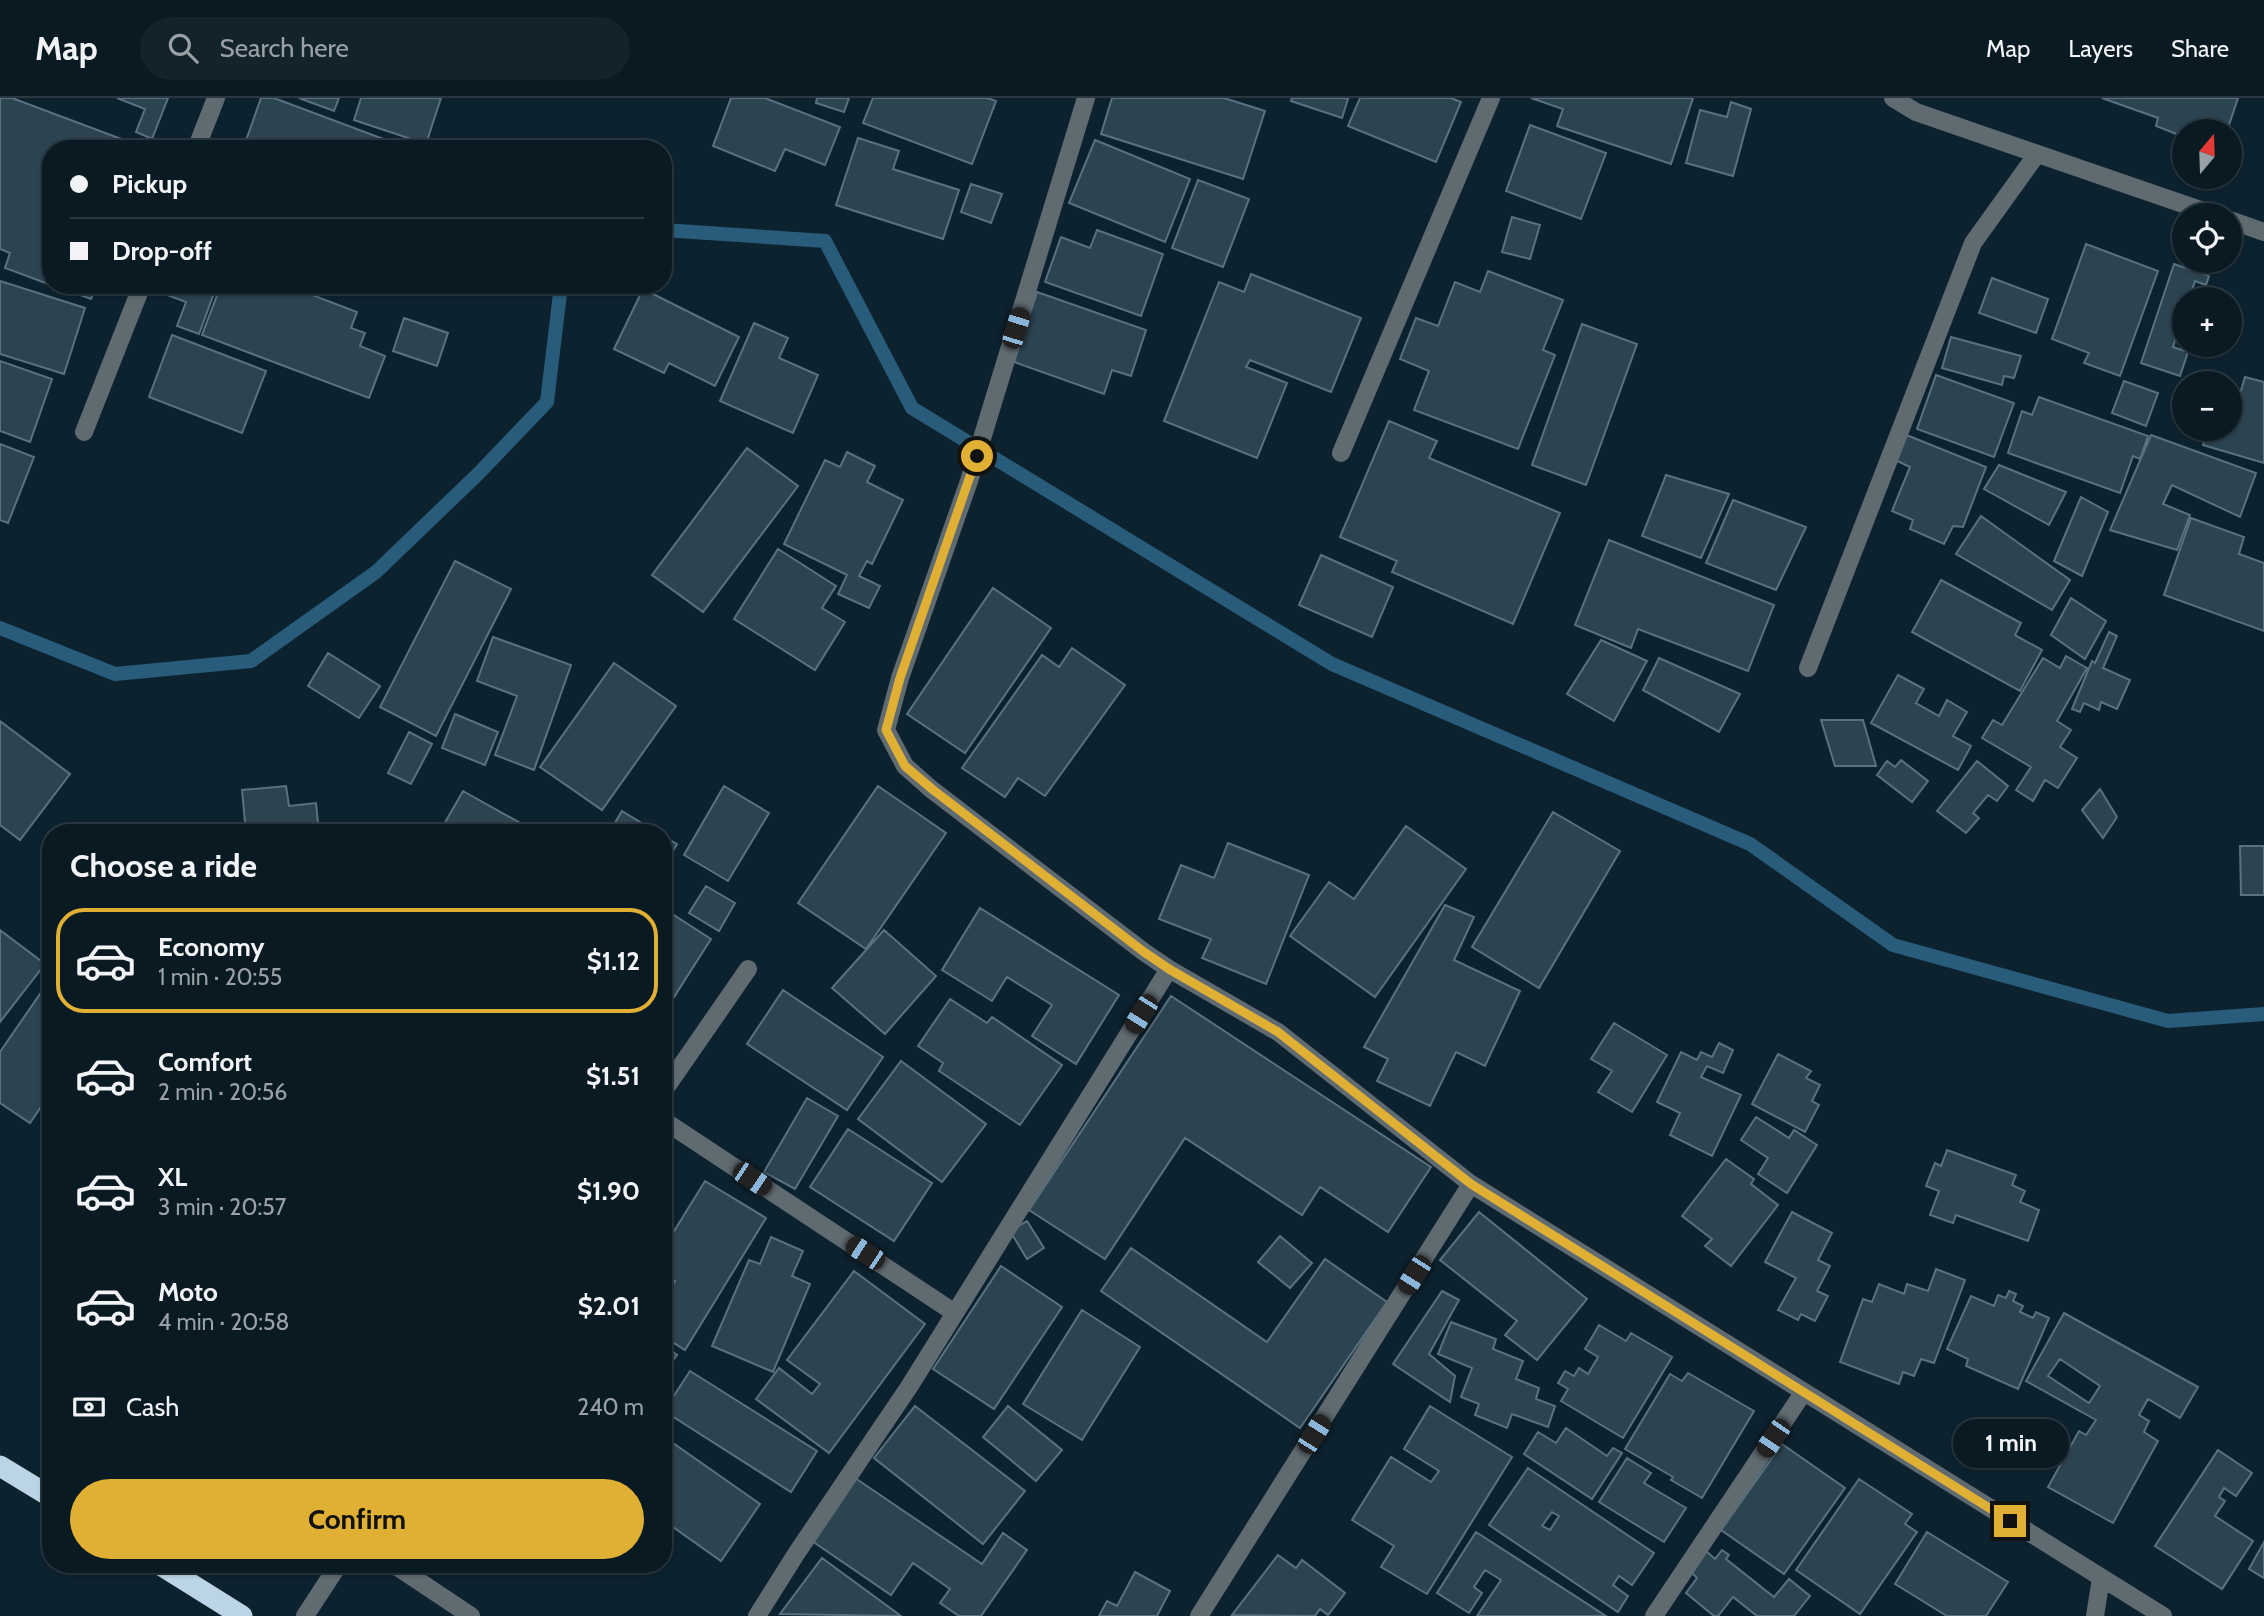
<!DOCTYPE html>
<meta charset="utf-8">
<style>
:root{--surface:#0a1a23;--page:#13232b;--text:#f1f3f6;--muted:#99a1a6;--line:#2a3841;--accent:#e0b034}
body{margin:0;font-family:Cabin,sans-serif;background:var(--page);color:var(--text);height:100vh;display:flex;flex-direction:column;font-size:26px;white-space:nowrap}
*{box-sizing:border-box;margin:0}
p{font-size:23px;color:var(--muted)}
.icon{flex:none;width:38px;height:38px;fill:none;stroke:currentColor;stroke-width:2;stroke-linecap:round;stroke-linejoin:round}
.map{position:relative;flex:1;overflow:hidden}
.side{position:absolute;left:42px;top:726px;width:630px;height:749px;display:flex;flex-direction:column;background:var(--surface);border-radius:28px;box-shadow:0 2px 5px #0004,0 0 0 2px var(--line)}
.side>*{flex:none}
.hud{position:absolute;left:42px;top:42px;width:630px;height:154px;border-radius:28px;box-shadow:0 2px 5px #0004,0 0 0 2px var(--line);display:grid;align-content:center;height:154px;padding:0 28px;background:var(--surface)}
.needle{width:46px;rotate:19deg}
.fabs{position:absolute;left:2172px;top:21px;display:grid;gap:14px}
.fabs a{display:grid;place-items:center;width:70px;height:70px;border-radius:50%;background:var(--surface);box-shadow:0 2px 5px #0004,0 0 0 2px var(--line);font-size:35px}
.end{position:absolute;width:32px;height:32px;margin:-16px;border:9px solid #e0b034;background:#111;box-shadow:0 0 0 4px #111}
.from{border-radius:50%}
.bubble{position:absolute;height:49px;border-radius:24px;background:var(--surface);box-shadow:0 2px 5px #0004,0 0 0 2px var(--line);font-size:23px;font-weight:800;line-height:49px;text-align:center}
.car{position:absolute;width:21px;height:42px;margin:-21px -10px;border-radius:9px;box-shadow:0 0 5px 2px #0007;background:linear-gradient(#222 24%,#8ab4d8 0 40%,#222 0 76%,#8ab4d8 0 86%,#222 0)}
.hud b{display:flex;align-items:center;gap:24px;height:66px;font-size:26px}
.hud b+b{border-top:2px solid var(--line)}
.hud i{width:18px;height:18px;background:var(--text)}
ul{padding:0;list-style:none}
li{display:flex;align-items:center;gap:21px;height:105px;margin:0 14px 10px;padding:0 14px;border:4px solid transparent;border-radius:28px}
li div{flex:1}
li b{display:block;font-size:26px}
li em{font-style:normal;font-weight:800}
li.active{border-color:var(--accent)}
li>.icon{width:63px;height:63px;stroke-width:1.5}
h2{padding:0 28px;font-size:32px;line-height:84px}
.pay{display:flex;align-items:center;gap:18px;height:77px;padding:0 28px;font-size:26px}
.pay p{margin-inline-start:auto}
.cta{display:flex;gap:14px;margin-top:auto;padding:14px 28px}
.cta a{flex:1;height:80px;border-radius:42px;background:var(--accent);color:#111;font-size:28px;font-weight:800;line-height:80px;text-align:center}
header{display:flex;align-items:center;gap:42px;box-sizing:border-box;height:98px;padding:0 35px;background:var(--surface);border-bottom:2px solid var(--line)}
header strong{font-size:33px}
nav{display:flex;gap:38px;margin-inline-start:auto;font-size:24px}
.search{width:490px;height:63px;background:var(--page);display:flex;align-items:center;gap:18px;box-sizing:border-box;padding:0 24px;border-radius:38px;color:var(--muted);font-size:26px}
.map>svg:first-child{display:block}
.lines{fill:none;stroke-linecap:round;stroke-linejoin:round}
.stream{stroke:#285c7a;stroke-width:14}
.building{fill:#2c4350;stroke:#5a7280;stroke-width:2;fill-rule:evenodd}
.minor{stroke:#606b71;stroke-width:18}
.highway{stroke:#bbd5e6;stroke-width:21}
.route{stroke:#e0b034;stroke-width:9}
</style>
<header>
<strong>Map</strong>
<div class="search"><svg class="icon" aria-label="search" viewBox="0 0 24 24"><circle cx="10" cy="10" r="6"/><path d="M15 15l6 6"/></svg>Search here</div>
<nav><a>Map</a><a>Layers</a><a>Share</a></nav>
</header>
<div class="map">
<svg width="2264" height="1518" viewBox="0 0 2264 1518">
<rect width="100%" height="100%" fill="#0d222f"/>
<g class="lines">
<path class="stream" d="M663 132 825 143 912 310 1332 566 1750 746 1893 847 2168 923 2264 916
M0 530 115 576 251 563 376 474 478 376 547 304 561 187"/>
</g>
<path class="building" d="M0 0H12L148 51H51V145L49 150 51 151V187L5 170 10 155 0 151Z
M117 0H168L152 41 136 34 145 11Z
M261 0H274L389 43 386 51H243Z
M299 0H339L334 13Z
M361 0H441L426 46 354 22Z
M731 0H765L840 29 825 67 785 51 775 73 713 48Z
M817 0H849L844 14 816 5Z
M873 0H987L996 3 972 66 863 25Z
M1112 0H1224L1265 13 1243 81 1101 36Z
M1292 0H1344L1348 1 1342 20 1291 3Z
M1360 0H1451L1461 4 1436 64 1348 28Z
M1531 0H1693L1671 66 1557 28 1563 11Z
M2102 0H2238L2227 33H2184V39L2156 28 2158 20Z
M1731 4 1751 11 1733 78 1686 65 1700 12 1727 19Z
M1530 27 1606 55 1581 121 1506 93Z
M858 40 899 53 893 71 959 92 943 141 836 107Z
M1095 42 1190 81 1165 144 1069 105Z
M1198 82 1249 101 1223 169 1172 150Z
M971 86 1002 96 991 125 961 114Z
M1512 119 1540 127 1530 161 1502 154Z
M1097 132 1163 156 1141 218 1045 184 1061 139 1090 150Z
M2086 146 2158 173 2120 278 2084 265 2089 255 2052 241Z
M2174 166 2209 178 2206 187 2195 183 2189 201H2184V215L2173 249 2188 254 2180 278 2141 265Z
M1488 173 1563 202 1543 252 1555 257 1518 351 1414 312 1429 273 1400 261 1416 220 1438 228 1455 184 1480 194Z
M1251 176 1361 220 1331 294 1250 262 1246 269 1287 285 1257 360 1164 323 1219 184 1244 194Z
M1992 180 2048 201 2036 235 1979 215Z
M0 183 85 210 64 276 0 256Z
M53 187H96L91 201Z
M171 187H217L199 236 177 228 186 204 167 197Z
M221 187H286L357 214 351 230 365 235 360 248 385 258 369 300 202 237Z
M643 191 739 239 715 288 669 265 664 275 614 251Z
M1037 194 1146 232 1131 278 1112 272 1104 296 1014 264Z
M404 220 448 235 437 268 393 253Z
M754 225 788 240 779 260 818 277 793 335 720 303Z
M1582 226 1637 246 1586 387 1532 367Z
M172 237 266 273 242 335 149 299Z
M1951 239 2021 258 2014 280 2004 278 2002 287 1942 270Z
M0 263 52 281 30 344 0 333Z
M1936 277 2014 305 1994 359 1917 331Z
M2245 279 2264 284V365L2203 347 2208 331H2230V318L2233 319Z
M2124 283 2158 295 2146 328 2112 315Z
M2039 299 2148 338 2140 361 2133 358 2120 395 2008 355 2022 313 2032 317Z
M1389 323 1437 343 1429 360 1560 415 1513 526 1392 474 1397 463 1340 439Z
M1904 336 1986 369 1963 429 1953 428 1944 446 1910 431 1913 422 1892 413 1910 369 1895 362Z
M2151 337 2256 375 2240 419 2172 387 2163 406 2190 417 2177 452 2110 432Z
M0 346 34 359 8 425 0 422Z
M747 350 798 388 703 514 652 477Z
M847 354 875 368 867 384 903 402 872 466 867 463 859 478 880 488 869 510 838 496 847 477 784 446 825 362 840 369Z
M1999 367 2066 394 2049 427 1984 391Z
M1666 377 1729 396 1701 460 1642 438Z
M2081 399 2108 414 2082 478 2054 463Z
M1733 402 1806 429 1776 492 1706 465Z
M1981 418 2070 482 2052 512 1956 456Z
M2191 420 2244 439 2239 456 2264 465V533L2164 497Z
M1609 442 1774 507 1748 573 1638 531 1631 550 1575 527Z
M778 451 836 488 822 510 845 524 815 572 734 521Z
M1321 457 1393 489 1372 539 1299 507Z
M455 463 511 491 436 638 380 609Z
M1941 482 2021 525 2015 537 2042 552 2020 593 1912 534Z
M993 490 1051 530 965 655 907 616Z
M2071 500 2106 523 2085 561 2051 537Z
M2109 534 2117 538 2103 570 2130 582 2117 611 2101 604 2099 612 2084 605 2080 614 2072 611 2092 563 2095 565Z
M493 539 571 567 534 672 495 657 517 598 477 583Z
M1601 542 1647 563 1614 623 1567 596Z
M1072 550 1125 587 1045 698 1018 680 1005 699 962 670 1042 557 1059 569Z
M328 555 380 588 359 620 308 588Z
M2066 558 2087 570 2057 623 2071 632 2060 649 2077 660 2058 690 2045 682 2033 703 2016 692 2031 669 1982 640 1993 622 2002 627 2043 560 2060 570Z
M1659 560 1740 596 1719 634 1643 592Z
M614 565 676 608 602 712 540 669Z
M1898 577 1924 591 1916 605 1939 618 1947 602 1967 614 1953 638 1971 648 1958 672 1871 625Z
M455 616 498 634 485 667 442 650Z
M1821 622H1863L1876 668H1835Z
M0 623 70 676 20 742 0 727Z
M409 634 432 646 411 686 388 675Z
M1901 662 1928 683 1912 704 1877 677 1887 663 1895 669Z
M1977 663 2008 688 1997 703 1988 697 1973 715 1979 720 1966 735 1937 713Z
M286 688 289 708 316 705 319 735H246L242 692Z
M724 688 769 715 728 783 684 757Z
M878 688 946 735 866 851 798 805Z
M2100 691 2117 719 2103 740 2082 712Z
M463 693 538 735H439Z
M622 713 658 735H609Z
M1553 714 1620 753 1539 890 1472 849Z
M1406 728 1466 771 1375 899 1290 838 1329 784 1354 801Z
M663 738 677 746 663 769Z
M1228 745 1309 777 1266 886 1202 860 1211 841 1159 821 1181 767 1214 780Z
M2240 748H2264V797H2241Z
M706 788 735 805 719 833 689 815Z
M1445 807 1474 819 1454 862 1520 893 1485 968 1456 954 1430 1008 1377 983 1388 961 1364 949Z
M663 810 711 841 674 899 663 892Z
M980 810 1119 897 1076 966 1032 938 1052 907 1007 879 992 903 942 872Z
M0 832 45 866 0 924Z
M884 832 936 878 885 936 832 890Z
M51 880V994L30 1025 0 1005V954Z
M783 892 883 959 847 1012 747 946Z
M1171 898 1431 1069 1388 1134 1320 1089 1302 1117 1185 1040 1105 1161 1029 1112Z
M950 901 987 925 992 919 1062 967 1020 1027 939 973 943 965 918 948Z
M1614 925 1667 957 1632 1014 1598 994 1612 973 1591 961Z
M1719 945 1733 952 1723 975 1707 968 1701 979 1741 997 1712 1058 1670 1037 1680 1015 1657 1004 1681 954 1697 962 1701 954 1712 959Z
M1778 956 1811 973 1806 980 1820 987 1812 1003 1819 1007 1805 1034 1752 1006Z
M901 963 986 1026 942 1084 858 1021Z
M807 1000 838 1018 795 1091 764 1074Z
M1756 1019 1789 1040 1794 1032 1817 1047 1787 1095 1758 1076 1768 1060 1741 1042Z
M848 1031 932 1085 894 1143 810 1089Z
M1947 1052 2016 1077 2012 1087 2025 1093 2020 1104 2039 1112 2028 1143 1956 1117 1953 1125 1930 1117 1939 1093 1926 1088 1935 1065 1941 1068Z
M1726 1061 1754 1081 1751 1086 1778 1107 1731 1168 1705 1148 1712 1141 1682 1118Z
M705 1083 766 1120 685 1252 663 1238V1202L675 1183 663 1176V1151Z
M1479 1114 1587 1201 1537 1262 1505 1237 1517 1223 1440 1162Z
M1792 1114 1832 1135 1818 1162 1830 1168 1817 1193 1828 1198 1815 1223 1801 1216 1798 1222 1778 1212 1796 1180 1765 1164Z
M1027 1123 1044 1150 1027 1161 1010 1133Z
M1280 1138 1312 1165 1290 1190 1258 1164Z
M771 1139 803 1153 792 1178 810 1186 773 1274 712 1248 749 1162 760 1166Z
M1131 1150 1267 1244 1325 1161 1387 1204 1300 1330 1101 1193Z
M1001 1168 1062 1209 994 1311 933 1271Z
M1936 1171 1965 1182 1934 1265 1921 1261 1914 1278 1903 1274 1899 1286 1840 1264 1863 1201 1872 1204 1879 1186 1904 1196 1907 1186 1928 1193Z
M854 1173 925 1226 829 1355 756 1301 779 1270 812 1296 820 1286 787 1262Z
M1442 1193 1459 1202 1429 1256 1455 1278 1450 1304 1393 1266Z
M2009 1193 2016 1196 2013 1203 2023 1208 2020 1214 2033 1220 2036 1214 2049 1220 2018 1291 1966 1268 1968 1261 1947 1251 1971 1198 1994 1208 1998 1197 2006 1200Z
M1082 1212 1140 1249 1082 1342 1023 1306Z
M2064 1215 2198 1289 2180 1320 2148 1301 2139 1317 2149 1323 2144 1334 2158 1343 2113 1425 2048 1389 2079 1333 2086 1337 2096 1322 2026 1283ZM2060 1261 2100 1288 2089 1305 2048 1278Z
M1451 1224 1496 1241 1493 1251 1523 1263 1516 1281 1539 1290 1536 1301 1555 1308 1548 1329 1512 1316 1507 1330 1475 1317 1479 1306 1461 1299 1472 1270 1438 1256Z
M1599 1227 1626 1243 1631 1235 1672 1259 1623 1340 1561 1303 1568 1291 1558 1285 1565 1273 1574 1278 1579 1270 1588 1276 1598 1259 1585 1251Z
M663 1247 677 1257 663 1275Z
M690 1273 817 1353 791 1394 664 1313Z
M1688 1275 1754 1313 1702 1400 1671 1382 1673 1379 1625 1351 1670 1276 1682 1283Z
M915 1308 1025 1393 983 1446 874 1360Z
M1008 1308 1062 1352 1036 1383 983 1339Z
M1430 1308 1512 1359 1427 1496 1381 1469 1394 1448 1352 1422 1391 1359 1431 1384 1439 1373 1404 1351Z
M1566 1330 1607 1358 1613 1350 1622 1355 1592 1401 1524 1356 1538 1334 1556 1345Z
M663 1338 760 1406 721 1463 663 1422Z
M1782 1346 1845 1390 1784 1476 1721 1432Z
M2218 1352 2252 1375 2236 1398 2224 1390 2219 1399 2225 1403 2215 1418 2253 1443 2222 1491 2155 1448Z
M1627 1360 1651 1375 1644 1385 1686 1410 1664 1444 1599 1404Z
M1528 1370 1654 1455 1632 1487 1619 1478 1613 1487 1628 1498 1618 1514 1489 1427ZM1552 1414 1559 1418 1550 1432 1542 1428Z
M855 1380 982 1466 1003 1435 1027 1452 981 1518H959L940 1505 950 1491 913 1465 891 1497 812 1443Z
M1859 1381 1912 1416 1905 1426 1917 1434 1860 1516 1796 1472Z
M1476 1434 1606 1518H1477L1501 1482 1485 1472 1474 1489 1482 1495 1469 1515 1437 1495Z
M1927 1434 2008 1484 1986 1518H1947L1895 1486Z
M2264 1444V1480L2249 1471Z
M1722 1452 1729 1457 1726 1461 1774 1499 1789 1481 1810 1498 1794 1518H1757L1733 1499 1718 1518H1714L1686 1495 1697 1480 1690 1473 1706 1453 1715 1461Z
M1278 1457 1296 1470 1302 1462 1345 1495 1328 1517 1320 1511 1315 1518 1232 1517Z
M822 1460 901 1518 780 1516Z
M1135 1474 1170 1493 1157 1518H1099L1107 1503 1117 1508Z"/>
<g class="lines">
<path class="minor" d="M1086 0 969 383 900 580 886 632 905 668 931 691 1144 854 1169 871 1278 934 1471 1086 2163 1518
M1893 0 1916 14 2215 117
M196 51 216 0
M2230 122 2264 134
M84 334 142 187
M1341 355 1491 0
M1808 570 1973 145 2037 56
M663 994 748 871
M663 1022 955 1215
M393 1466 471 1518
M305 1518 339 1466
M757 1518 796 1456 909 1289 1169 871
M1199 1518 1471 1086
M1654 1518 1803 1295
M2095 1518 2101 1480"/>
<path class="highway" d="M0 1368 51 1399
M159 1466 242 1518"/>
</g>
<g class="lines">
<path class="route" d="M977 358 900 580 886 632 905 668 932 691 1144 854 1169 871 1278 934 1471 1086 2010 1423"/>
</g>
</svg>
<div class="fabs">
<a><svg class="needle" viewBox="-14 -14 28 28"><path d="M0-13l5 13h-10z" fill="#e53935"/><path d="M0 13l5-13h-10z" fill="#99a1a6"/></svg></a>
<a><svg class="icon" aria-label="locate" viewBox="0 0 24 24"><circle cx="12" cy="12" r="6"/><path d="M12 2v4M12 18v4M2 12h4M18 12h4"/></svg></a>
<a>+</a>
<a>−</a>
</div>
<i class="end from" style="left:977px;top:358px"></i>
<i class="end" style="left:2010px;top:1423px"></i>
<div class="bubble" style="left:1953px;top:1321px;width:116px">1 min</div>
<i class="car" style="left:1016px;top:230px;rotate:17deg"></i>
<i class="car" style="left:1141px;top:916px;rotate:212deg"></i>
<i class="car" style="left:752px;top:1081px;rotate:124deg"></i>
<i class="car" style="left:865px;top:1155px;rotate:303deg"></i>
<i class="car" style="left:1414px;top:1177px;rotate:212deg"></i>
<i class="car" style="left:1314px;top:1336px;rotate:32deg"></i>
<i class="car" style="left:1773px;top:1340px;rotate:214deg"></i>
<div class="hud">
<b><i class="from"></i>Pickup</b>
<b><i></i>Drop-off</b>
</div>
<section class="side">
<h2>Choose a ride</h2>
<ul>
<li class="active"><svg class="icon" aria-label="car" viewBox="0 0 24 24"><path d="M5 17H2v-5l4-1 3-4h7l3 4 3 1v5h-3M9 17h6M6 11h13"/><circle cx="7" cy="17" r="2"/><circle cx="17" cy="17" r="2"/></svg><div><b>Economy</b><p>1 min · 20:55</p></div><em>$1.12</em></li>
<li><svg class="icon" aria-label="car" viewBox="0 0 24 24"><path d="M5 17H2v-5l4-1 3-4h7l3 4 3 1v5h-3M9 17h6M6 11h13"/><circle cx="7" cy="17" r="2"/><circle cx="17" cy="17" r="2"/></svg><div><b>Comfort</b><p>2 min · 20:56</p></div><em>$1.51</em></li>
<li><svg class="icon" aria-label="car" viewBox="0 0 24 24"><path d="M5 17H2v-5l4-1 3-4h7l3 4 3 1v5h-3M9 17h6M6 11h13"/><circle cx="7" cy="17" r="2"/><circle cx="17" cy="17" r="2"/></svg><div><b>XL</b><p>3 min · 20:57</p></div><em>$1.90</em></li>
<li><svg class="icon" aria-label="car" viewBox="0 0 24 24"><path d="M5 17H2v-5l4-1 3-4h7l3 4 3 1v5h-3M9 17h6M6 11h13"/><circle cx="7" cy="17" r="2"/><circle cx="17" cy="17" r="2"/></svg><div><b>Moto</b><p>4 min · 20:58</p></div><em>$2.01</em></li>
</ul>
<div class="pay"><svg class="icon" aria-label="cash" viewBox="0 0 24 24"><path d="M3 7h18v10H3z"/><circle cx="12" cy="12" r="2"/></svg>Cash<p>240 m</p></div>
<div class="cta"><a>Confirm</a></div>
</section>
</div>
